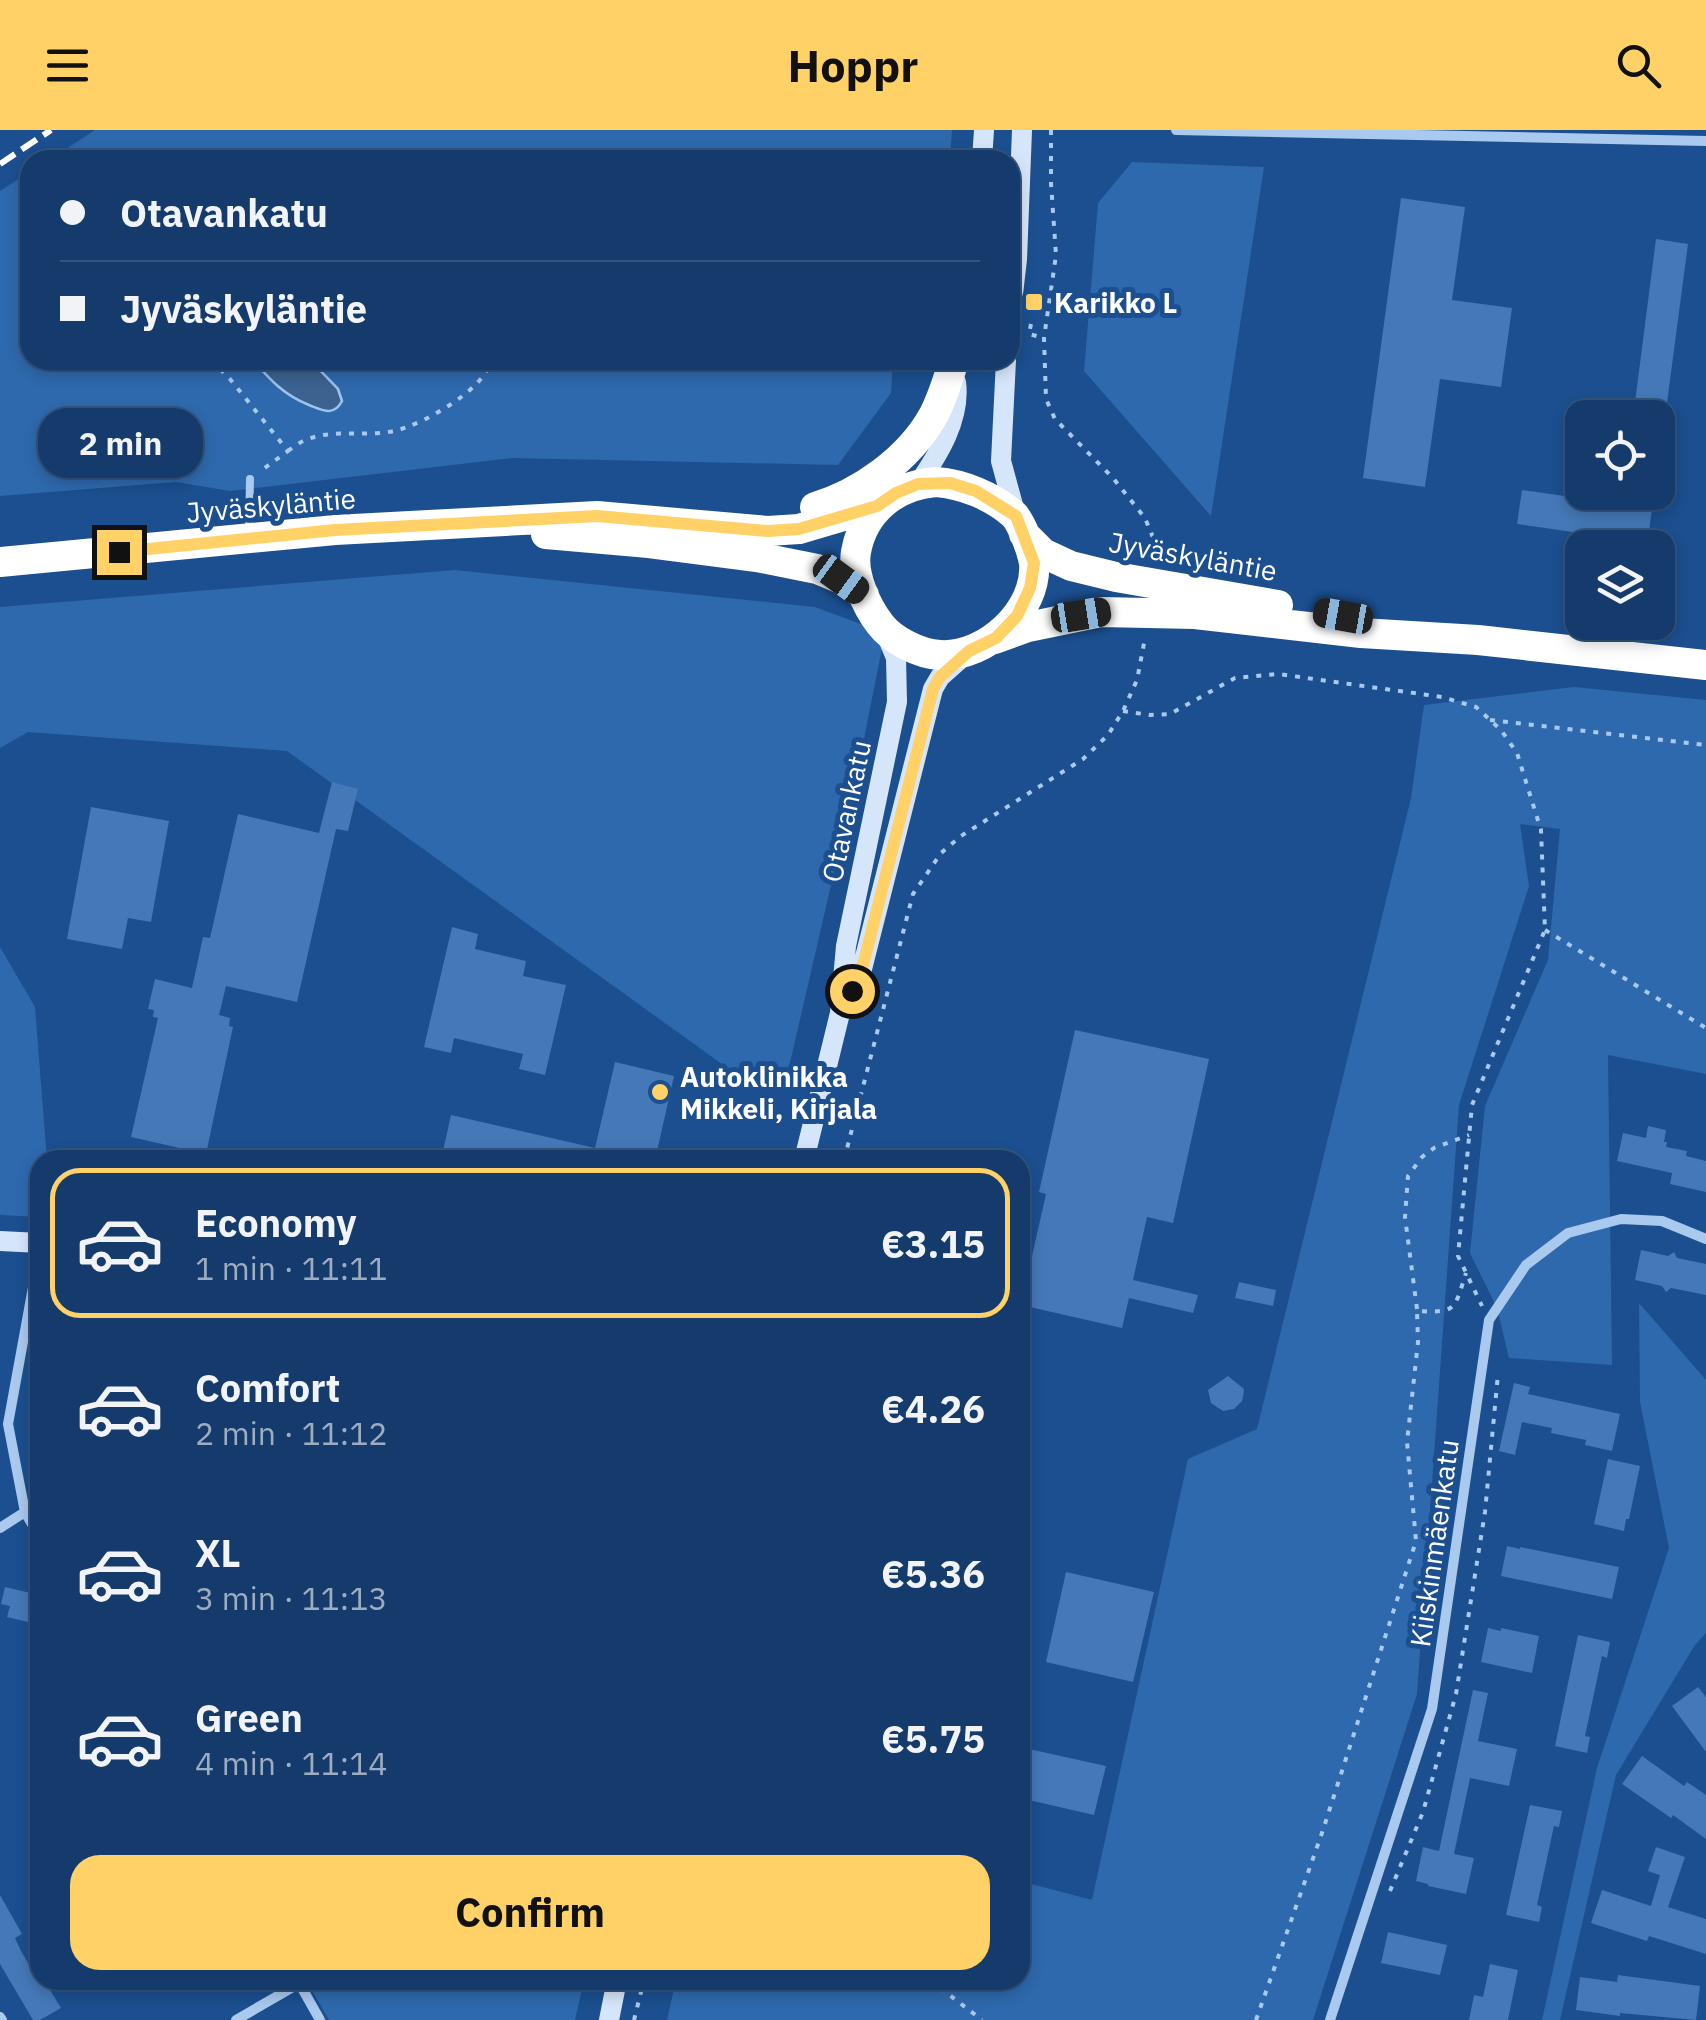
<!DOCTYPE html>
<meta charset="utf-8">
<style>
:root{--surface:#143b6b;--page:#214673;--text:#f1f3f6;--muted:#9dadc1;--line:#33557e;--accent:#ffd166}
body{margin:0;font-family:"IBM Plex Sans",sans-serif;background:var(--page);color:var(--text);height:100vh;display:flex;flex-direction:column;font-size:38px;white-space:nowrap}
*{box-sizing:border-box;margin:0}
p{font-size:32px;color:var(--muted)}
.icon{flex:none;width:55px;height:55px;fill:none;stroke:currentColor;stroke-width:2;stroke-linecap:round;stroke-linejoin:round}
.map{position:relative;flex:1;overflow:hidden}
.details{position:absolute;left:30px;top:1020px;width:1000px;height:840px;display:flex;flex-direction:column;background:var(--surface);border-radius:30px;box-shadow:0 5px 15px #0003,0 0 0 2px var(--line)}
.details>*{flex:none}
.top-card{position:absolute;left:20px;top:20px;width:1000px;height:220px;border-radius:30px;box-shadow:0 5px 15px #0003,0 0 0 2px var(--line);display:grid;align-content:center;height:220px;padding:0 40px;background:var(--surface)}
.buttons{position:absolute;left:1565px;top:270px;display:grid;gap:20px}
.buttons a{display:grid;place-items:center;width:110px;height:110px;border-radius:20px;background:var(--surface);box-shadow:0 5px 15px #0003,0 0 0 2px var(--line);font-size:50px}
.end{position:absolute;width:45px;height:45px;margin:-22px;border:12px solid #ffd166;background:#111;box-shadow:0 0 0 5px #111}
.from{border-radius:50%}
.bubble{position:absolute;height:70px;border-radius:30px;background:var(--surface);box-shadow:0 5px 15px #0003,0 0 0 2px var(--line);font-size:32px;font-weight:700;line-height:70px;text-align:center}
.car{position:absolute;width:30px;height:60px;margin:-30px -15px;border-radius:12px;box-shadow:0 0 8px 2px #0007;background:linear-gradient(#222 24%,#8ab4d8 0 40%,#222 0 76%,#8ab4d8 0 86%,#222 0)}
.top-card b{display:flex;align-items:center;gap:35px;height:95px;font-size:38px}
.top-card b+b{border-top:2px solid var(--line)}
.top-card i{width:25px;height:25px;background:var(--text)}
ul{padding:18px 0 0;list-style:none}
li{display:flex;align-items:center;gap:30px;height:150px;margin:0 20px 15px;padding:0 20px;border:5px solid transparent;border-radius:30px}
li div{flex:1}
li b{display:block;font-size:38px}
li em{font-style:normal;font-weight:700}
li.current{border-color:var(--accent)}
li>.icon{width:90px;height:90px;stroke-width:1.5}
.action{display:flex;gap:20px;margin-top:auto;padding:20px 40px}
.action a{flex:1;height:115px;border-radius:30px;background:var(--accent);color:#111;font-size:40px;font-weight:700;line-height:115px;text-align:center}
header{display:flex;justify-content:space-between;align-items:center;height:130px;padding:0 40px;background:var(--accent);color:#111;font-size:45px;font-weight:700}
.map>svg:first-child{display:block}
.green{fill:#2e69ad}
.water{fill:#3c6290;stroke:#9cc4f0;stroke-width:2.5}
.building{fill:#4478b7}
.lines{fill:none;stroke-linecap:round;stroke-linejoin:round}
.path{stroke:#a9c9ee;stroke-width:4;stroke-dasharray:5 8;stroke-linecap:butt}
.lane{stroke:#a9c9ee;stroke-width:8}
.street{stroke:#a9c9ee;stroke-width:10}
.secondary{stroke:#d6e6fa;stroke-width:20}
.highway{stroke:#fff;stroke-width:30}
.rail{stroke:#fff;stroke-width:6;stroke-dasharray:18 8;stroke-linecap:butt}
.route{stroke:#ffd166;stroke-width:12}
.poi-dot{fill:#ffd166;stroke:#1b4f8f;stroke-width:4}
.labels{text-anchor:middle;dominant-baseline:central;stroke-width:10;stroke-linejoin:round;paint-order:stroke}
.poi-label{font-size:28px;font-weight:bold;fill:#fff;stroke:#1b4f8f;text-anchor:start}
.street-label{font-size:28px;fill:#fff;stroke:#1b4f8f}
</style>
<header><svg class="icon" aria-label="menu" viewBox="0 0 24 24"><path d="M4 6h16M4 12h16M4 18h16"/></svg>Hoppr<svg class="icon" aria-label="search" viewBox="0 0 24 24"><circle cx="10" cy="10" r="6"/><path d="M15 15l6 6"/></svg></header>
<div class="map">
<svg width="1706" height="1890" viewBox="0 0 1706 1890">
<rect width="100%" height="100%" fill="#1b4f8f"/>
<path class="green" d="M95 0H952L950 30H49Z
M1132 32 1264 37 1211 386 1084 241 1098 73Z
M30 42V230H893L891 263 838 335 512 328 230 361 176 352 0 366V61Z
M455 440 815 477 885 503 859 634 789 937 758 960 287 621 28 602 0 618V477Z
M1574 557 1706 570V944L1608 925 1612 1235 1509 1228 1497 1178 1470 1123 1485 976 1548 830 1560 699 1520 694 1529 756 1459 975 1417 1564 1313 1890H667L676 1850H1020V1751L1092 1770 1188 1329 1257 1299 1411 668 1424 575Z
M0 817 35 877 47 1030H40V1087L0 1085Z
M1639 1173 1706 1250V1503L1695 1515 1616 1645 1560 1890H1542L1597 1638 1669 1418 1640 1272Z
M306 1850H584L575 1890H329Z"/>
<path class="water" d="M253 230H310L338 259 342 271C334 287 322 280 309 275 284 265 270 250 253 230Z"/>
<path class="building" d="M1401 68 1465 77 1452 170 1512 178 1501 257 1440 249 1425 357 1363 348Z
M1656 109 1688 114 1665 288H1633Z
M1522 360 1621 374 1623 362H1654L1648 410 1600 404V406L1517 394Z
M332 652 358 659 348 701 336 699 297 872 226 856 219 885 230 888 229 896 233 897 206 1024 131 1007 158 888 153 887 154 880 148 879 155 849 192 858 203 807 210 808 238 684 319 703Z
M91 677 169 691 151 792 128 788 122 819 67 809Z
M452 797 478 804 475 819 526 831 523 846 566 855 545 945 519 939 523 924 454 908 451 923 424 917Z
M1075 900 1209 929 1173 1093 1147 1087 1133 1150 1198 1165 1193 1183 1129 1168 1122 1198 1021 1175 1046 1064 1039 1062Z
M615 932 674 946 655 1030H441L451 985 595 1018Z
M1648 996 1666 1000 1664 1012H1667L1666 1017 1687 1021 1686 1026 1706 1031V1062L1670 1054 1672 1043 1617 1031 1623 1003 1646 1008Z
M1641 1120 1668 1126 1674 1122 1677 1128 1706 1134V1165L1671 1158 1666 1162 1662 1156 1635 1150Z
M1239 1152 1276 1160 1273 1176 1235 1168Z
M1228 1246 1244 1259 1243 1267 1242 1271 1234 1279 1223 1281 1211 1273 1208 1260Z
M1514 1253 1530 1257 1528 1264 1620 1284 1612 1321 1585 1315 1586 1310 1551 1303 1552 1298 1522 1292 1515 1325 1499 1321Z
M1608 1329 1640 1336 1629 1389H1626L1624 1401 1594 1394Z
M1507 1416 1520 1419V1417L1619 1437 1612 1469 1501 1446Z
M1066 1442 1154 1462 1133 1552 1046 1532Z
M5 1457 39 1465 32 1493 7 1487 10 1476 1 1474Z
M1488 1498 1501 1501V1498L1539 1506 1532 1543 1481 1532Z
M1578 1505 1610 1512 1607 1528 1602 1526 1585 1606 1590 1607 1587 1623 1555 1616Z
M1698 1557 1706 1567V1622L1672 1576Z
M1473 1560 1488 1563 1478 1611 1517 1619 1509 1656 1470 1648 1454 1724 1474 1728 1466 1764 1428 1756V1754L1416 1751 1423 1717 1439 1721Z
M1020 1617 1106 1636 1094 1685 1020 1668Z
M1642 1626 1684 1656 1687 1652 1706 1665V1709L1673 1685 1671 1688 1622 1654Z
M1530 1675 1562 1681 1559 1697 1554 1696 1537 1775 1542 1777 1539 1792 1506 1785Z
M1656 1717 1685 1727 1668 1777 1706 1789V1824L1649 1806 1647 1811 1591 1793 1602 1760 1651 1776 1660 1745 1648 1741Z
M0 1765 22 1804 15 1808 21 1821 38 1850H44L61 1878 40 1890H33L0 1834Z
M1388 1802 1447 1815 1440 1845 1381 1833Z
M1490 1834 1518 1840 1508 1890H1469L1474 1865 1483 1867Z
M1618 1845 1700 1856 1696 1890 1620 1883V1886L1576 1880 1580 1847 1617 1852Z"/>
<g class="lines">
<path class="path" d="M1051 0V53L1056 125 1044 208 1046 269 1055 289 1113 348 1145 388 1154 410V430
M1031 194 1029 204 1044 208
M211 230 230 249 288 321 262 340
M288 321C294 317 301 311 308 309 335 299 366 307 394 301 422 295 486 259 491 230
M1123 581 1150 585 1170 584 1235 548 1278 544 1442 567 1476 577 1501 600 1517 623 1541 700 1545 800 1472 975 1458 1126 1482 1176
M1490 590 1706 615
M1545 800 1706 898
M844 1030 913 764 941 723 961 706 1083 629 1108 605 1123 581 1137 550 1145 508
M1417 1179 1405 1087 1408 1046 1422 1027 1434 1018 1469 1005
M1390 1761 1423 1682 1456 1564 1485 1382 1498 1244
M930 1850 982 1890
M634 1890 644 1850
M1256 1890 1322 1703 1416 1411 1407 1312 1418 1212 1417 1181C1457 1183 1454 1180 1466 1143"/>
<path class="lane" d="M249 399 250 349"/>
<path class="street" d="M1176 0 1706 11
M25 1382 40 1408
M0 1398 25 1382 8 1294 40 1119
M298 1851 320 1890
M0 1887 2 1890
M236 1890 300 1853
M1330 1890 1432 1579 1489 1190 1526 1135 1568 1103 1621 1089 1662 1091 1706 1109"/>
<path class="secondary" d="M982 30 984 0
M1010 190 1017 129 1022 0
M1006 230 1001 331 1016 386
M918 354C938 325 961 289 956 252
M846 872 862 839 933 559 940 547 967 523
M804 1030 840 883 846 816 897 572 896 528 886 504
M0 1111 40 1113
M609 1890 617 1850"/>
<path class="highway" d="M936 352C963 354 992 366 1013 384 1021 391 1032 421 1034 433 1038 480 986 528 940 525 919 524 892 510 880 494 866 476 852 444 856 422 863 381 896 355 936 352Z
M815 377C861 363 909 329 933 286 942 270 947 251 953 234
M546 404 649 413 757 427 817 439 841 449 864 465
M1024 404 1043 423 1071 436 1116 447 1278 475
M0 432 335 400 597 386 768 401 799 399 877 376
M995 509 1028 497 1101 482 1195 484 1361 503 1478 510 1706 535"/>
<path class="rail" d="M0 34 51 0"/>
</g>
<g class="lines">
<path class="route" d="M119 422 335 400 597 386 768 401 799 399 877 376 896 363 918 354 950 353 976 361 1016 386 1034 433 1030 458 1017 486 996 508 969 521 940 547 933 559 862 839 852 861"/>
</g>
<g class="poi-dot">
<rect x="1024" y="162" width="20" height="20" rx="5"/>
<circle cx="660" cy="962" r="10"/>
</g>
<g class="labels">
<g class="poi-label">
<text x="1054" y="172">Karikko L</text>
<text x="680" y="946">Autoklinikka<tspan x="680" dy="32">Mikkeli, Kirjala</tspan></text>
</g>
<g class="street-label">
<text transform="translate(271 375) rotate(-5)">Jyväskyläntie</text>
<text transform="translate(1193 426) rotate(10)">Jyväskyläntie</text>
<text transform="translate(846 681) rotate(-78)">Otavankatu</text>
<text transform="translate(1434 1413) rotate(-82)">Kiiskinmäenkatu</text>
</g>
</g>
</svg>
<div class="buttons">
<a><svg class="icon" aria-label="locate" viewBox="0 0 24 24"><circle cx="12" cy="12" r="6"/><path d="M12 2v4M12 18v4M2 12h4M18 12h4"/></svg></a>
<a><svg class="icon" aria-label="layers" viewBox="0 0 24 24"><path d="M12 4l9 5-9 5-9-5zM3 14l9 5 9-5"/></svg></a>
</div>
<i class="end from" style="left:852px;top:861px"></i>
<i class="end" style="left:119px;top:422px"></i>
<div class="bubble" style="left:38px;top:278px;width:165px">2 min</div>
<i class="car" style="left:841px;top:449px;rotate:126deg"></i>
<i class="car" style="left:1081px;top:485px;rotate:81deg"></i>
<i class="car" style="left:1343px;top:486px;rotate:280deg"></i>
<div class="top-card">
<b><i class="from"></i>Otavankatu</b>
<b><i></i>Jyväskyläntie</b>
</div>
<section class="details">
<ul>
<li class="current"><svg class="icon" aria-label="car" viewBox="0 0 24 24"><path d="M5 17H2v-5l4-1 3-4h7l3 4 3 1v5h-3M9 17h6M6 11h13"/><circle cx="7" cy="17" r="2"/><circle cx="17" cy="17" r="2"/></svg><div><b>Economy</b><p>1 min · 11:11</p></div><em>€3.15</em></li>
<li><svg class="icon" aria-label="car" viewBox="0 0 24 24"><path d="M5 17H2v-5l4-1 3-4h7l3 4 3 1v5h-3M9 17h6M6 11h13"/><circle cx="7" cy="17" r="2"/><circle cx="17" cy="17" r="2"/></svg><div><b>Comfort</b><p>2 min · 11:12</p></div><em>€4.26</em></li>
<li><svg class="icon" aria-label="car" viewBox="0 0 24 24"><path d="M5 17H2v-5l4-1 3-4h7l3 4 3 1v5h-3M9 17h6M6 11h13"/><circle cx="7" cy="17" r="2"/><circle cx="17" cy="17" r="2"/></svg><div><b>XL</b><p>3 min · 11:13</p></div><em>€5.36</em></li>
<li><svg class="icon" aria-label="car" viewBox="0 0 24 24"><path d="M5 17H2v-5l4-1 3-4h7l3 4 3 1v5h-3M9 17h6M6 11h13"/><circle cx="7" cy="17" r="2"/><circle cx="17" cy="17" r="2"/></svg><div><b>Green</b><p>4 min · 11:14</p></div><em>€5.75</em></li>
</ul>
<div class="action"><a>Confirm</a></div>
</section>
</div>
